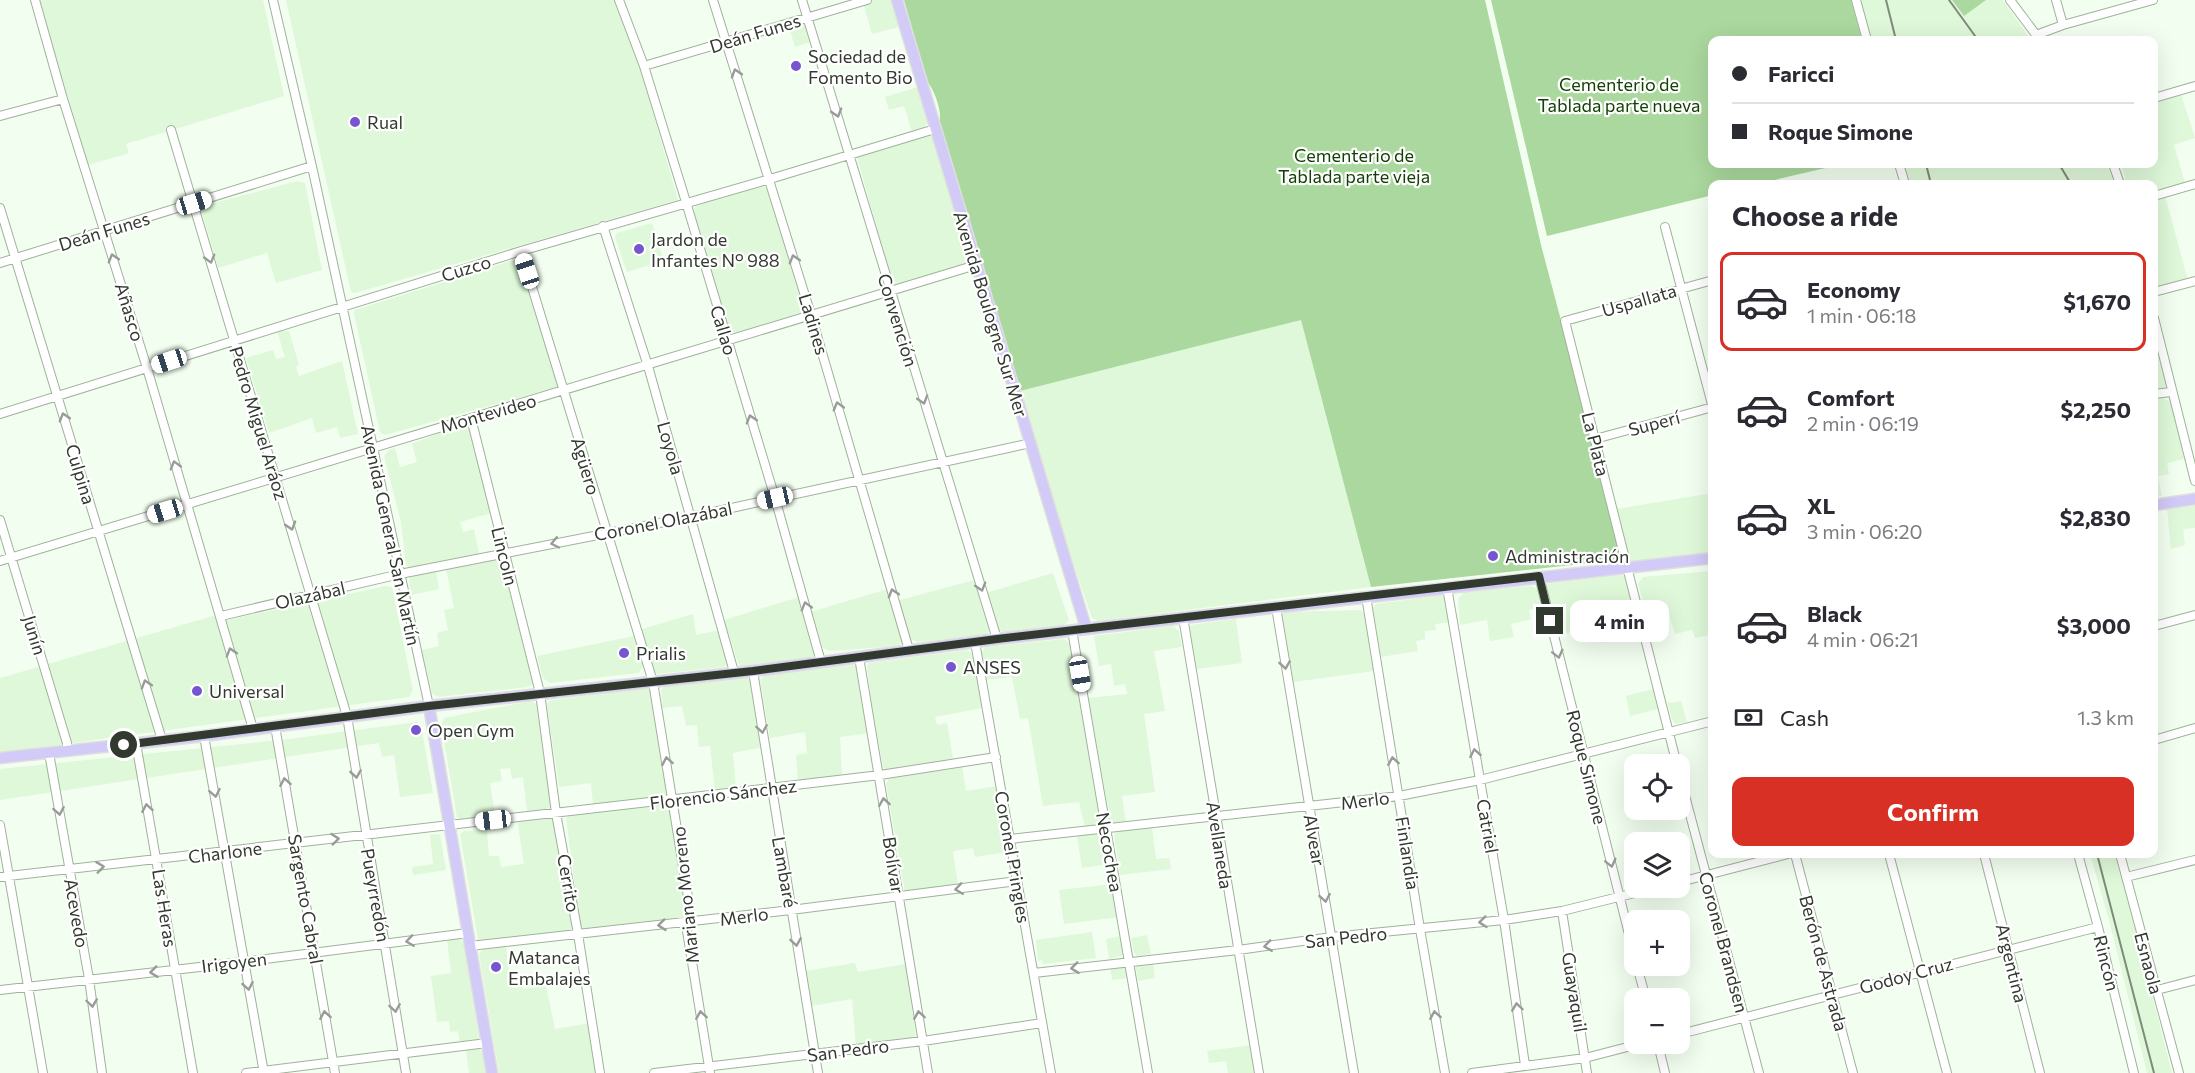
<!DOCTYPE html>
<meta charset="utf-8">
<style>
:root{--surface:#fff;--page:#f7f7f7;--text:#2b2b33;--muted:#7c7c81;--line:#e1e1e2;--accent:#d93025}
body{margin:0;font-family:Commissioner,sans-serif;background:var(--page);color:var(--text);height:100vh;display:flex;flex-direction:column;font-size:22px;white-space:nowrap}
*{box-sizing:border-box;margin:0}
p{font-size:20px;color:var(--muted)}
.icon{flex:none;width:33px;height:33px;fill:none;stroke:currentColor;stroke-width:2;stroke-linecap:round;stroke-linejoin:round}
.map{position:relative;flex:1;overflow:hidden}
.drawer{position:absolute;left:1708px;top:180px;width:450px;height:678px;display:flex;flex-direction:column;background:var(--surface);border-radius:12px;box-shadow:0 6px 24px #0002}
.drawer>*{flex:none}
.top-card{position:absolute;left:1708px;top:36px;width:450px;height:132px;border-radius:12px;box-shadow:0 6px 24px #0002;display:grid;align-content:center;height:132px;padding:0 24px;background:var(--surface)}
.controls{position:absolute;left:1624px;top:754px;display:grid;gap:12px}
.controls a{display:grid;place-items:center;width:66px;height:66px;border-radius:12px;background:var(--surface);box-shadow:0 6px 24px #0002;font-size:30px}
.end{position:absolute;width:27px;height:27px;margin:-14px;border:8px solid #323a30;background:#fff;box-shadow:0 0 0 3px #fff}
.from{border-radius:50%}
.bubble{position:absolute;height:42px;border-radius:12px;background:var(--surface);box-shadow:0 6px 24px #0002;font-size:20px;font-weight:700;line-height:42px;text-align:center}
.car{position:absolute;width:18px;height:36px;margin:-18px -9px;border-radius:8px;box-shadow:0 0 4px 2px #0007;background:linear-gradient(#fff 24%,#345 0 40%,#fff 0 76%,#345 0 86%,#fff 0)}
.top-card b{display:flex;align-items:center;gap:21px;height:57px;font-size:22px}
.top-card b+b{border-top:2px solid var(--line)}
.top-card i{width:15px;height:15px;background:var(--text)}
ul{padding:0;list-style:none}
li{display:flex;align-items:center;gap:18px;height:99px;margin:0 12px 9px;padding:0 12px;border:3px solid transparent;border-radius:12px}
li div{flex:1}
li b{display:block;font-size:22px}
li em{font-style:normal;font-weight:700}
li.current{border-color:var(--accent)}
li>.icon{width:54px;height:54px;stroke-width:1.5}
h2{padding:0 24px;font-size:27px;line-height:72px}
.pay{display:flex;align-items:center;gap:15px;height:66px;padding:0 24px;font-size:22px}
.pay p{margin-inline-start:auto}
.button{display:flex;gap:12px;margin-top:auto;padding:12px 24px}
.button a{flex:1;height:69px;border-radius:12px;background:var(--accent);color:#fff;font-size:24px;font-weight:700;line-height:69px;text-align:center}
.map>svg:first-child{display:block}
.built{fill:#dff8d9}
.green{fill:#aad89e}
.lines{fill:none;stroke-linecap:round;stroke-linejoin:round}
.minor-casing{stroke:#9fb29b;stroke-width:10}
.major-casing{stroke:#dedfde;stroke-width:13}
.minor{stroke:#fff;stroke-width:8}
.major{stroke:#d2caf7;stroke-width:10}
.rail{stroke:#80897d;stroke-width:2}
.oneway{stroke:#989c98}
.route{stroke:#323a30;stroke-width:8}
.poi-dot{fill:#7655ce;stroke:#fff;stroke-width:2}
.labels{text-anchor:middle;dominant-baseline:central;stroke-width:4.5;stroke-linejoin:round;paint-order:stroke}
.street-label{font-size:18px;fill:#323a30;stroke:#fff}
.poi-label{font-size:18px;fill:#323a30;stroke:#fff;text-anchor:start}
.park-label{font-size:18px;fill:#134004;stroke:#fff}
</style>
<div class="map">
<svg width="2195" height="1073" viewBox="0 0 2195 1073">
<rect width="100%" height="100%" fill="#f2feef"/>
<path class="built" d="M39 0H263L284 96 126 144 129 153 88 165Z
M286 0H614L639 64 678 200 355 293 351 292Z
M873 0H892L899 27 872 34 863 3Z
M1860 0H1952L1964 15 1986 0H2003L2031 40H1871Z
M805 23 811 42 795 47 789 27Z
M918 87 928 123 922 129 912 132 904 106 889 110 885 97Z
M2181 94 2195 138 2174 145 2185 183 2154 192V184H2127L2121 164H2154V102Z
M931 134 933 138 969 263 900 284H895L892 281 857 157Z
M1903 164H2107L2114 184H1909Z
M298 181 305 183 322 270 276 283 267 253 218 268 201 209 202 206Z
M759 185 765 187 769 191 804 310 800 314 736 334 729 331 693 212 696 206Z
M2165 196 2188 280 2154 288V199Z
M652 223 664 261 627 272 615 237 617 233Z
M517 259 521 262 558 387 385 435 380 432 354 314 355 310Z
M1301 320 1371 587 1098 621 1092 618 1070 554 1020 391Z
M277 331H289L299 365 296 367 299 376 342 361 358 434 340 438 337 427 316 433 312 418 269 433 246 358 273 350 276 359 285 357Z
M2154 334 2167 384 2163 390 2154 391Z
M2160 397 2171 402 2184 459 2167 463 2169 474 2158 476 2162 496 2154 497V398Z
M463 423 468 424 492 513 460 522 463 532 474 529 479 554 409 567 406 565 401 522 384 456 389 450 395 448 400 467 417 462 412 444Z
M1713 493V553L1633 562 1629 558 1616 509Z
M2195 506V528L2183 529 2185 545 2171 549 2167 509Z
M495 559 502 561 504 566 533 681 532 685 527 687 438 697 432 693 422 650 439 646 437 633 448 630 444 610 454 608 446 569Z
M436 571 439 589 411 595 409 583 410 577Z
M1712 571 1713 634 1695 638 1692 630 1675 634 1667 607 1646 611 1638 584 1643 577Z
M1053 573 1069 620 1064 625 1006 634 999 630 986 593Z
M1622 575 1628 578 1637 614 1615 620 1619 638 1602 643 1596 625 1557 636 1545 589 1547 585 1550 583Z
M974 580 989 630 987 635 918 642 909 638 896 601Z
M386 586 392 587 413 690 409 697 0 753V678L216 615 218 622Z
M1532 586 1540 591 1544 607 1529 610 1531 619 1511 624 1514 637 1490 641 1487 620 1460 625 1458 599 1464 592Z
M888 589 903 640 901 644 899 646 830 651 823 648 810 612Z
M1443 595 1445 596 1452 622 1435 624 1436 630 1425 631V639L1416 641 1418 651 1381 657 1373 609 1374 606 1376 604Z
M799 597 815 649 814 655 807 659 741 666 738 663 724 620Z
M1360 610 1365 614 1374 671 1293 682 1282 615 1285 612Z
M693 614 696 635 721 630 728 664 724 667 655 674 639 630Z
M1236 619 1242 663 1196 669 1188 632 1191 625Z
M1173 626 1179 631 1182 647 1154 651 1165 711 1144 714 1155 792 1122 796 1126 822 1111 823 1088 698 1127 694 1125 684 1114 686 1111 664 1099 666 1094 636Z
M634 636 644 666 638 673 550 683 543 678 537 656Z
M1064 639 1070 644 1100 822 1098 825 1085 827 1079 802 1043 806 1028 718 1020 719 1012 677 984 680 980 654 986 647Z
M967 650 974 656 982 708 935 717 937 725 947 723 953 759 885 770 883 767 871 702 867 667 869 663Z
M853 665 856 666 870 733 840 737 842 776 798 781 796 755 807 753 805 732 770 738 760 680 765 674Z
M746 676 752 683 763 747 733 753 736 789 715 791 710 746 699 747 697 725 686 726 682 706 662 708 661 690 664 687Z
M647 687 650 689 669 795 593 804 591 783 559 787 547 706 548 701Z
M1657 688 1662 708 1630 716 1626 696Z
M531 701 538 705 551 808 527 812 523 777 512 779 510 768 500 769 502 781 490 783 495 815 460 819 457 817 441 724 444 718Z
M1681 701 1687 722 1676 724 1672 720 1668 703Z
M417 722 421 725 433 793 400 797 394 755 382 757 379 743 0 800V769L289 739Z
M962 766 966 791 997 786 1007 852 975 857 973 848 953 851 958 886 905 892 886 784 890 777Z
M665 804 669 805 688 915 686 919 584 929 580 925 566 818 570 815Z
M549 817 555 820 574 928 573 930 482 942 478 940 460 834 464 831 487 830 489 856H499L501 867 524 864 517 820Z
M1152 827 1156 859 1169 858 1171 869 1120 875 1114 835 1118 831Z
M1098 833 1104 836 1109 864 1082 868 1077 836Z
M440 834 446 870 413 875 412 867 433 864 430 835Z
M2090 854H2116L2172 1073H2147L2110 924Z
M1114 884 1119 917 1064 924 1059 890Z
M1092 932 1096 958 1043 964 1042 960 1038 961 1036 940Z
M1147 935 1151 954 1137 956 1134 953 1131 938Z
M1122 936 1124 955 1109 959 1106 939Z
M459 938 464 944 479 1039 478 1041 460 1044 458 1031 450 1032 449 1021 437 1022 431 976 451 973 447 939Z
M506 946 510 980 521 979 523 989 546 986 555 1029 590 1023 598 1073H499L479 954 484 948Z
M1153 962 1155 978 1138 981 1136 968 1138 965Z
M855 963 858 972 906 964 916 1038 856 1047 852 999 811 1006 805 971Z
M1110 967H1126L1129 978 1112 980Z
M1252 1045 1255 1073H1228L1226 1061 1209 1063 1207 1051Z
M478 1048 483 1052 486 1073H469L466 1050Z"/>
<path class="green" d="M904 0H1485L1541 245 1623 554 1622 558 1618 560 1371 587 1301 320 1020 391 939 124C943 111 934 90 927 81Z
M1491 0H1851L1862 40H1713V164H1843L1757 184H1713V195L1547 236Z
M1952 0H1986L1964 16Z"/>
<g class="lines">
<g class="minor-casing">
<path id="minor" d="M35 0 63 99 147 368 253 729
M273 0 313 171 429 706
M619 0 644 66 686 202 775 498 821 662
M713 0 811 315 909 650
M802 0 997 639
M1856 0 1867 40
M2010 0 2040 40
M2056 0 2063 25
M2036 35 2063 25 2153 0
M644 66 867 0
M2154 98 2195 86
M0 116 63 99
M171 130 347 716 406 1073
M1899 164 1905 184
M2113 164 2120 184
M2154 196 2195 184
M0 208 162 740
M603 226 648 366 734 672
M1665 227 1713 408
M521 251 653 682 690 909 687 931 710 1073
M0 263 312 166
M2154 292 2195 281
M2154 318 2195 481
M2154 394 2171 392
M0 414 521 251 770 179 935 129
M471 418 540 693 556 813 578 934 600 1073
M1595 439 1713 407
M0 520 67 743V751
M0 561 976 265
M1539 576 1635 958
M1447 587 1504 920 1525 1065
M1366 596 1420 929 1445 1073
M1276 607 1354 1073
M221 616 400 574 690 517 1031 443
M1183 617 1259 1073
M2154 626 2195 615
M1072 630 1148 1073
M975 642 1051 1073
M859 657 928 1073
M753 671 818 1073
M275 726 335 1073
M204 736 264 1073
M2154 740 2195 728
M136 743 193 1073
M49 753 89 979 102 1073
M1677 765 1565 321 1713 280
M1680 777 1759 1073
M0 825 43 1073
M1010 839 1399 796 1480 780 1713 721
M1795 854 1853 1073
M1889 854 1947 1073
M1984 854 2040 1073
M2078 854 2098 927 2134 1073
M2120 854 2179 1073
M0 877 770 788 880 775 996 757
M2126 877 2195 860
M1680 882 1788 854
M1562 911 1587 1073
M470 946 791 910 1017 881
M1637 966 1646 999
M1034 973 1238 950 1332 937 1504 920 1562 911 1655 888
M0 990 243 962 468 933
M2157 990 2195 980
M1680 1034 2098 927
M1658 1044 1665 1073
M246 1073 487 1043
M654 1073 923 1041 1042 1023
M1472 1073 1585 1058 1639 1044"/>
</g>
<g class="major-casing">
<path id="major" d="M897 0 1086 628
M2154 505 2195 499
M429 706 492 1073
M0 758 204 736 429 706 753 671 997 639 1713 558"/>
</g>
<use href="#minor" class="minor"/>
<use href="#major" class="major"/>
<path class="rail" d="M1886 0 1896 40
M1949 0 1978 40
M1926 164 1931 184
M2059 164 2071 184
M2097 854 2154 1073"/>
</g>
<defs><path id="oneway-chevron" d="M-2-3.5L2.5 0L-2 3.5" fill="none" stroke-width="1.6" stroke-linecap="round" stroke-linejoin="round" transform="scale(1.5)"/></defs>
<g class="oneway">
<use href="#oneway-chevron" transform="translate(736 73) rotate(-108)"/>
<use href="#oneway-chevron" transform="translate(837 113) rotate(73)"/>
<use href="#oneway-chevron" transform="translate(113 258) rotate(-107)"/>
<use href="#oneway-chevron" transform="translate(210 259) rotate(74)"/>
<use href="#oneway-chevron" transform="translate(794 259) rotate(-107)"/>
<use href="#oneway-chevron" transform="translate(923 400) rotate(73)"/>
<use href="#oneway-chevron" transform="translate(838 406) rotate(-106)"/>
<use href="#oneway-chevron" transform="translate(64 417) rotate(-107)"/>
<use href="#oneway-chevron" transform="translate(751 419) rotate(-107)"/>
<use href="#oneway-chevron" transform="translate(175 465) rotate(-106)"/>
<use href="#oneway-chevron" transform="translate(291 526) rotate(73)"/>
<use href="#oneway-chevron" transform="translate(555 543) rotate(168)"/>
<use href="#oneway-chevron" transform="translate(981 587) rotate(73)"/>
<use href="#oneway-chevron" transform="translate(893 593) rotate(-107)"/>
<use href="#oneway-chevron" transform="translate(806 606) rotate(-106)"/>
<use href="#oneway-chevron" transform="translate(231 652) rotate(-107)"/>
<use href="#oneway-chevron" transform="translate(1558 654) rotate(76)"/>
<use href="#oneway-chevron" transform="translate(1285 665) rotate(81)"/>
<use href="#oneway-chevron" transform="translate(146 684) rotate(-107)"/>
<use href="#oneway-chevron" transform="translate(762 729) rotate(81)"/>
<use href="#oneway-chevron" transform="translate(1475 753) rotate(-100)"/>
<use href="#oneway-chevron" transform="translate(667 761) rotate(-100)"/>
<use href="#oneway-chevron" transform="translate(1393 761) rotate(-99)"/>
<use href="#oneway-chevron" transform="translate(356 774) rotate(81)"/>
<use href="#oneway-chevron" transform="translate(285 782) rotate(-100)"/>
<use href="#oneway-chevron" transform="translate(215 793) rotate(79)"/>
<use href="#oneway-chevron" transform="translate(884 802) rotate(-99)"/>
<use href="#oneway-chevron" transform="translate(147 808) rotate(-100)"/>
<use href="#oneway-chevron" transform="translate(59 811) rotate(80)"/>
<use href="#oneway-chevron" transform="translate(335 839) rotate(-6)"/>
<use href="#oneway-chevron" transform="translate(1611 863) rotate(76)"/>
<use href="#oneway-chevron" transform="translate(100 867) rotate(-7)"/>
<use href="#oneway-chevron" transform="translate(959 889) rotate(172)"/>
<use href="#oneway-chevron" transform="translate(1325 898) rotate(80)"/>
<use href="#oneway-chevron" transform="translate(1483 922) rotate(174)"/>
<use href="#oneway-chevron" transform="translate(662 925) rotate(174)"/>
<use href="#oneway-chevron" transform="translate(410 941) rotate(172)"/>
<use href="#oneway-chevron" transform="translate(796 942) rotate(81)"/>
<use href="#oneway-chevron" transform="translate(1268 946) rotate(172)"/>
<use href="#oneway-chevron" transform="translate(1075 968) rotate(173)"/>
<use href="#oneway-chevron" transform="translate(154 972) rotate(173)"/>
<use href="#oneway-chevron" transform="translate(248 986) rotate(80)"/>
<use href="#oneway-chevron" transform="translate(92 1003) rotate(82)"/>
<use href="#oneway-chevron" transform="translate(1517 1007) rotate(-98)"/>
<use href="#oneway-chevron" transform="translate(395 1008) rotate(81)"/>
<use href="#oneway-chevron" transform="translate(325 1015) rotate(-100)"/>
<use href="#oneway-chevron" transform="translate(701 1015) rotate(-99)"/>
<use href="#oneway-chevron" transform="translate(919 1015) rotate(-99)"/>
<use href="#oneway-chevron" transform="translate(1435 1015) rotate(-100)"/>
</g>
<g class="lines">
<path class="route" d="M124 745 429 706 753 671 997 639 1539 576 1550 621"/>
</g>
<g class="poi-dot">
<circle cx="796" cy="66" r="6"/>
<circle cx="355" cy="122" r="6"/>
<circle cx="639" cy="249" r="6"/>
<circle cx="1493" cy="556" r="6"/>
<circle cx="624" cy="653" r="6"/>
<circle cx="951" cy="667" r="6"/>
<circle cx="197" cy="691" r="6"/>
<circle cx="416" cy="730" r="6"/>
<circle cx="496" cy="967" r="6"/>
</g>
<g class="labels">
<g class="street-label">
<text transform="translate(755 33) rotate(-17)">Deán Funes</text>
<text transform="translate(104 231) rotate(-17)">Deán Funes</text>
<text transform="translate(466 268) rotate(-17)">Cuzco</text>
<text transform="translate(1639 300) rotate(-16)">Uspallata</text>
<text transform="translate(130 312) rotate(73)">Añasco</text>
<text transform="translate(991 314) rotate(73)">Avenida Boulogne Sur Mer</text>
<text transform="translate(898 320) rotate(73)">Convención</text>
<text transform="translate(814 324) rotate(73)">Ladines</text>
<text transform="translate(724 330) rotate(73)">Callao</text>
<text transform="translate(488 413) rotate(-16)">Montevideo</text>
<text transform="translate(259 423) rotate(73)">Pedro Miguel Aráoz</text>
<text transform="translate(1654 423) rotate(-15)">Superí</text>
<text transform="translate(1596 444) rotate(76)">La Plata</text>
<text transform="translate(671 448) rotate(74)">Loyola</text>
<text transform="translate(586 466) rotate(73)">Agüero</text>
<text transform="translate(81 474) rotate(73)">Culpina</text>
<text transform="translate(663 521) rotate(-11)">Coronel Olazábal</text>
<text transform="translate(391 535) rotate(78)">Avenida General San Martín</text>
<text transform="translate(505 556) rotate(76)">Lincoln</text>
<text transform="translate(310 595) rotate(-13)">Olazábal</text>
<text transform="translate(35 635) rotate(73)">Junín</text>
<text transform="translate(1587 767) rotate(76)">Roque Simone</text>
<text transform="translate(723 794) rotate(-7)">Florencio Sánchez</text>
<text transform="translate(1365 800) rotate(-7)">Merlo</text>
<text transform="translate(1488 826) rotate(80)">Catriel</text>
<text transform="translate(1315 840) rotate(80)">Alvear</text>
<text transform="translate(1220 845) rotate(81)">Avellaneda</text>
<text transform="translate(225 852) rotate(-7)">Charlone</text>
<text transform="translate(1110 852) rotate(80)">Necochea</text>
<text transform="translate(1408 853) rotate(81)">Finlandia</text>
<text transform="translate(1013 857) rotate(80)">Coronel Pringles</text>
<text transform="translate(894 865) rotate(81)">Bolívar</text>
<text transform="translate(785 872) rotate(80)">Lambaré</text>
<text transform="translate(569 883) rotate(80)">Cerrito</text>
<text transform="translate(376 895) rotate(80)">Pueyrredón</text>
<text transform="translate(685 895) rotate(-96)">Mariano Moreno</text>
<text transform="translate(306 899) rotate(80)">Sargento Cabral</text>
<text transform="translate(165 908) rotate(81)">Las Heras</text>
<text transform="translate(77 913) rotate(80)">Acevedo</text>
<text transform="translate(744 916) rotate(-7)">Merlo</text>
<text transform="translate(1346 937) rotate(-6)">San Pedro</text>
<text transform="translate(1724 942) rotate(75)">Coronel Brandsen</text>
<text transform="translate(234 962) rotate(-7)">Irigoyen</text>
<text transform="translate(1824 963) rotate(75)">Berón de Astrada</text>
<text transform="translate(2012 963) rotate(76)">Argentina</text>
<text transform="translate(2107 963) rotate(76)">Rincón</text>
<text transform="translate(2149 963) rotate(75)">Esnaola</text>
<text transform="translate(1906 975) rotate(-15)">Godoy Cruz</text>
<text transform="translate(1575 992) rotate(81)">Guayaquil</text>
<text transform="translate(848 1050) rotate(-7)">San Pedro</text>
</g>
<g class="poi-label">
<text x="808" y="56">Sociedad de<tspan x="808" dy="21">Fomento Bio</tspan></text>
<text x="367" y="122">Rual</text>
<text x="651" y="239">Jardon de<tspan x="651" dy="21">Infantes N° 988</tspan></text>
<text x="1505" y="556">Administración</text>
<text x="636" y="653">Prialis</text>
<text x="963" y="667">ANSES</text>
<text x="209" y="691">Universal</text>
<text x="428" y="730">Open Gym</text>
<text x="508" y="957">Matanca<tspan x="508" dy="21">Embalajes</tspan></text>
</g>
<g class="park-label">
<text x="1619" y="84">Cementerio de<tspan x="1619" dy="21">Tablada parte nueva</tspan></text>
<text x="1354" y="155">Cementerio de<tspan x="1354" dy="21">Tablada parte vieja</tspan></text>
</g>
</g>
</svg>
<div class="controls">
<a><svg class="icon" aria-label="locate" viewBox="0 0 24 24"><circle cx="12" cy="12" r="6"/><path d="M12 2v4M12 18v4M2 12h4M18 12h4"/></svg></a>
<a><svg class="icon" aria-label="layers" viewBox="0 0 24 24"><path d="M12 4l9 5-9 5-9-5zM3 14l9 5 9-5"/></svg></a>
<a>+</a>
<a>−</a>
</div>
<i class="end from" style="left:124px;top:745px"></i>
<i class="end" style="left:1550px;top:621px"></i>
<div class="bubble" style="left:1570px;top:600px;width:99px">4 min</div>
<i class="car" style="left:194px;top:203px;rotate:73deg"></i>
<i class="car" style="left:527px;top:271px;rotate:342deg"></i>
<i class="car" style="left:169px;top:361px;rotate:252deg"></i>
<i class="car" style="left:775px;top:498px;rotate:257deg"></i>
<i class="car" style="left:165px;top:511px;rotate:253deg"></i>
<i class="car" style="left:1080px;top:674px;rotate:170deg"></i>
<i class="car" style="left:493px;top:820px;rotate:263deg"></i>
<div class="top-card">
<b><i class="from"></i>Faricci</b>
<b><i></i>Roque Simone</b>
</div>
<section class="drawer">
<h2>Choose a ride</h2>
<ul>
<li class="current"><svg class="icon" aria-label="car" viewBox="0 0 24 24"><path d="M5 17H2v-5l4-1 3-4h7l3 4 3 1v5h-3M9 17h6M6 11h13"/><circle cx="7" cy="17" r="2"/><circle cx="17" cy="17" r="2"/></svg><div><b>Economy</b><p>1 min · 06:18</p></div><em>$1,670</em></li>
<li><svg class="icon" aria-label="car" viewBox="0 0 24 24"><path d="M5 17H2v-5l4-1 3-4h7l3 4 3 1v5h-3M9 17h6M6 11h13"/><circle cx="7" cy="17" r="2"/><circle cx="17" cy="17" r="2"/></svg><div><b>Comfort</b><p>2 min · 06:19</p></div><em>$2,250</em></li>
<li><svg class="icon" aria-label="car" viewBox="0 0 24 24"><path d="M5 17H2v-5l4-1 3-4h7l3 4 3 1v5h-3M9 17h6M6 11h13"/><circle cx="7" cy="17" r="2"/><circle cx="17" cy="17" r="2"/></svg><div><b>XL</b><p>3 min · 06:20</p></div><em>$2,830</em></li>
<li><svg class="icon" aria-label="car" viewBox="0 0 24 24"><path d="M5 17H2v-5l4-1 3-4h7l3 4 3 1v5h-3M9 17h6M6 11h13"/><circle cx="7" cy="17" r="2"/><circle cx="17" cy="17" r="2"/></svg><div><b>Black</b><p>4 min · 06:21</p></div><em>$3,000</em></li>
</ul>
<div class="pay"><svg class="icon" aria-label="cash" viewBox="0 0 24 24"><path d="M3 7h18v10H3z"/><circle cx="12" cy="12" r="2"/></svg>Cash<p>1.3 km</p></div>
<div class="button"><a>Confirm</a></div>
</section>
</div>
